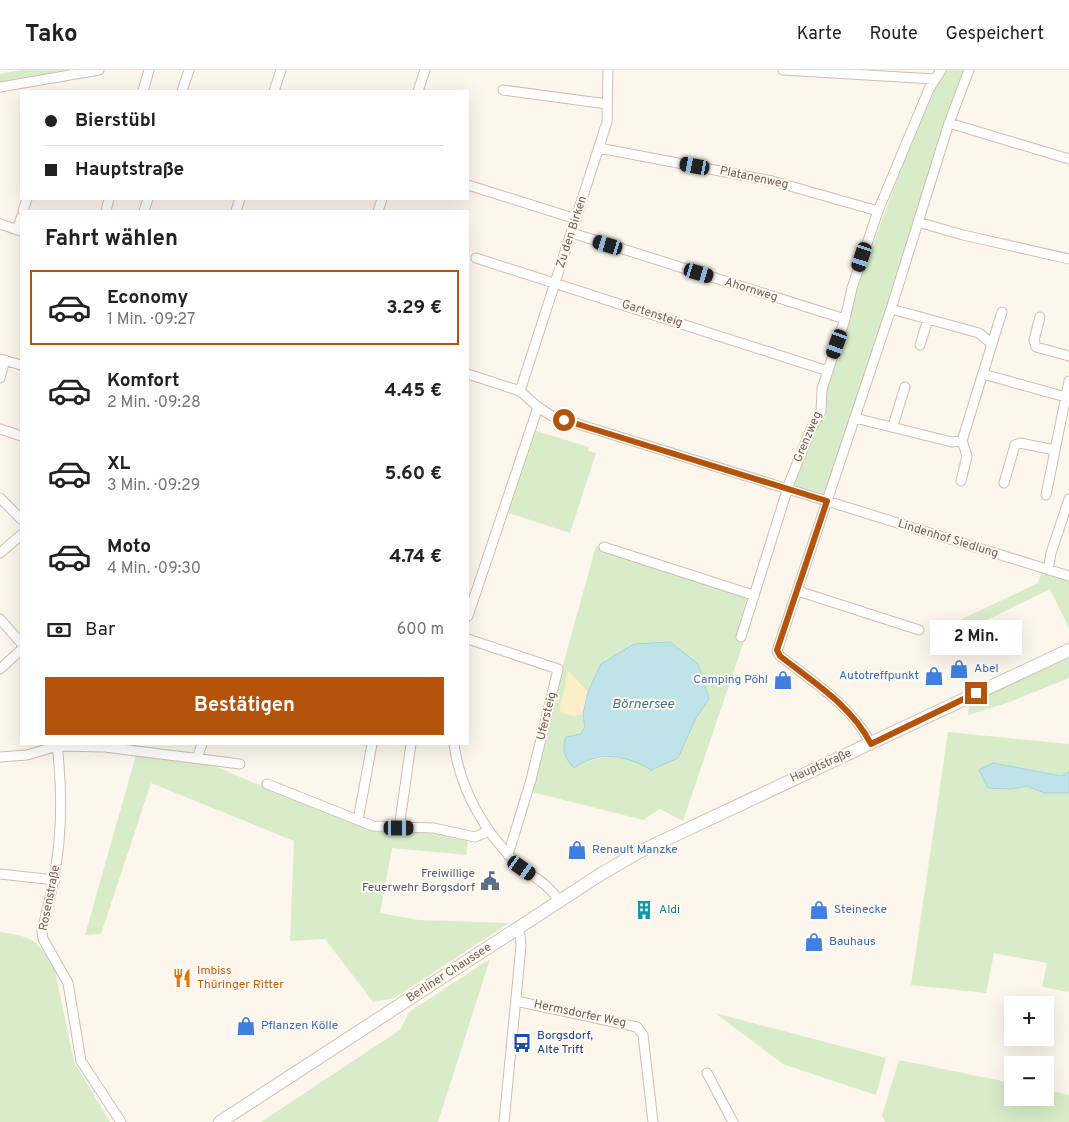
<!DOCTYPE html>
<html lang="de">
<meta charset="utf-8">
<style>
:root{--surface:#fff;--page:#f2f2f2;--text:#222;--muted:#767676;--line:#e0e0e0;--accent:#b45309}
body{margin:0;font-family:Overpass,sans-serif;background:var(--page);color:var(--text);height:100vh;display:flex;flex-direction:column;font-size:19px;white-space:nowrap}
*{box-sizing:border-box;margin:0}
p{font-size:16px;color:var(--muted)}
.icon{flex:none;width:28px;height:28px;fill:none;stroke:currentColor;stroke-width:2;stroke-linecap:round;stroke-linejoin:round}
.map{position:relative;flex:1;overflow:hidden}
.drawer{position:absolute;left:20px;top:140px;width:449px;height:535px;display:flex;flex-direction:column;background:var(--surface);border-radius:0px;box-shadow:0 5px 20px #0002}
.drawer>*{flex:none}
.guide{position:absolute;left:20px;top:20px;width:449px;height:110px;border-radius:0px;box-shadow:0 5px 20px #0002;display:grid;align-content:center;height:110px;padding:0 25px;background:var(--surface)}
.buttons{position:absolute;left:1004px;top:926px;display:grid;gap:10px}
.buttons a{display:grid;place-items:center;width:50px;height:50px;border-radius:0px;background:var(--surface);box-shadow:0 5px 20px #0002;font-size:25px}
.end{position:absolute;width:22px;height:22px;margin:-11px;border:6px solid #b45309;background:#fff;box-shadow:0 0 0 2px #fff}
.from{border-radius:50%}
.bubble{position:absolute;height:35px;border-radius:0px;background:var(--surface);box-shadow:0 5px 20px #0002;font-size:16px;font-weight:700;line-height:35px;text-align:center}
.car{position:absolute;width:15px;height:30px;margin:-15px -8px;border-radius:6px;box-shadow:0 0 4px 1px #0007;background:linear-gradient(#222 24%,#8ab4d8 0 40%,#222 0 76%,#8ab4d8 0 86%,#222 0)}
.guide b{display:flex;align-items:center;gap:18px;height:48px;font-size:19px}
.guide b+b{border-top:1px solid var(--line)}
.guide i{width:12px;height:12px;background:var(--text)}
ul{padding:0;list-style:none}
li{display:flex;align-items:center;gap:15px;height:75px;margin:0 10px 8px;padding:0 15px;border:2px solid transparent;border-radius:0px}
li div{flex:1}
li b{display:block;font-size:19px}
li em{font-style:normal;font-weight:700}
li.on{border-color:var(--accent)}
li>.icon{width:45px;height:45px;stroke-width:1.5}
h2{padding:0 25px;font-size:22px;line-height:60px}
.pay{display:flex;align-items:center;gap:12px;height:55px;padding:0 25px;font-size:19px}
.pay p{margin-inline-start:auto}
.button{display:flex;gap:10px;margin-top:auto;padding:10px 25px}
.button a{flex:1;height:58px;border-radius:0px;background:var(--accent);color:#fff;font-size:20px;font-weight:700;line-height:58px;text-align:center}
header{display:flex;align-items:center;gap:30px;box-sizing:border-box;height:70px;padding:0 25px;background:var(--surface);border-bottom:1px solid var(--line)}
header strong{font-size:24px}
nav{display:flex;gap:28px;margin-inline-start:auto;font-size:18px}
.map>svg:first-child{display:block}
.green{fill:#d8ecc9;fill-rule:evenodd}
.sand{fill:#fcefc7}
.water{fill:#bfe3e8;stroke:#a5d3da}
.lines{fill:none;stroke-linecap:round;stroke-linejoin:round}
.street-casing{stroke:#d1beb0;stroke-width:11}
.secondary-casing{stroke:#d6c0b0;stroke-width:14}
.street{stroke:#fff;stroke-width:9}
.secondary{stroke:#fff;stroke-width:12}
.route{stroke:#b45309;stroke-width:6}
.labels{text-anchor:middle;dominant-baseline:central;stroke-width:4;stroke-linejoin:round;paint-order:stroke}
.street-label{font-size:12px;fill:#7a5c4d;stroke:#fffaf3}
.shop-label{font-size:12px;fill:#366cbe;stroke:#fffaf3;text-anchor:start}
.service-label{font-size:12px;fill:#4e5e75;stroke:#fffaf3;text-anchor:end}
.culture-label{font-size:12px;fill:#0d838f;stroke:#fffaf3;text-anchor:start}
.food-label{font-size:12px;fill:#c56008;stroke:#fffaf3;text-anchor:start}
.transit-label{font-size:12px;fill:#164399;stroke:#fffaf3;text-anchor:start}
.water-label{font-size:14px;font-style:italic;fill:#437c86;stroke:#fffaf3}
</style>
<header>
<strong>Tako</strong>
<nav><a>Karte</a><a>Route</a><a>Gespeichert</a></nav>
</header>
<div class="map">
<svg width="1069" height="1052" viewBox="0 0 1069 1052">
<rect width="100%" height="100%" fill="#fdf6ec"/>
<path class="green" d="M22 0H83L0 14V4Z
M943 0H966L825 431 791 421C837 279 881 137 943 0Z
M533 360 589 377 588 381 596 383 570 463 506 442Z
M596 476 747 527 739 556 748 559 683 751 660 739 643 750 528 721ZM601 594 709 629 696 648 678 688 651 700C625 684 611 685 582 692L566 667 581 664 586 656 583 644 572 646 567 612 568 602 588 622Z
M1043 499 1069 507V558L1050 519 958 564 956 569 949 555 1038 513Z
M1069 588V608L1007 633 968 645 969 632 999 617Z
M948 662 1069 674V702L1061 706 993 693 1012 719 1027 716 1044 723H1069V922L1042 917 1047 893 994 883 986 923 911 915Z
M136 685 214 696 345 751 379 762 444 763 468 771 466 785 392 778 380 843 419 850 509 853 394 928 373 932 325 869 290 871 294 771 151 713 101 864 85 865Z
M0 862C34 867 38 870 55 900L74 992 110 1052H0Z
M490 889 438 1052H261L400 960 409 942Z
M715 943 886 988 876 1025 783 994Z
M899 990 1012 1013V1028H1045V1020L1069 1025V1052H885L882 1045Z"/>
<path class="sand" d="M568 601 588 622 583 644 572 646 559 642Z"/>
<path class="water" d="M670 572 698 594 709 629 696 648 678 688 651 700C627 685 598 680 574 698 565 688 561 681 566 667L581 664 585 657 583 644 588 622 601 594 634 574Z
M993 693 1061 706 1069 702V723H1044L1027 716 1012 719 988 718 979 700Z"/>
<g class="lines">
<g class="street-casing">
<path id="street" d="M783 0 934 9
M0 17 99 0
M503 20 607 34
M143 21 149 0
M182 21 189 0
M274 21 281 0
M418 21 425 0
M949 53 1069 89
M599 78 772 111 878 141
M468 115 576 149
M23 141 27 129
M106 141 109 129
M144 141 148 129
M236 141 240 129
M378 141 382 129
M918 152 963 165 1069 189
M0 154 21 161
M17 160 21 148
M572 163 845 249
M476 188 828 301
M1040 247 1034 270 1036 277 1069 286
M992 274 1002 242
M920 275 928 249
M0 289 21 295
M468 304 520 321 538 337 552 346 1069 506
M983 304 1069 328
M0 308 5 290
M520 321 607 52 608 0
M855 348 952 372 962 371 992 274 979 263 891 239
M893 356 905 317
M0 359 21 366
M961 411 967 386 962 371
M1004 413 1015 375 1020 373 1055 380
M1046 425 1069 311
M0 428 21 449
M604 477 753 525
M0 483 21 465
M1048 500 1051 483 1069 429
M798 521 919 560
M468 546 538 337
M0 549 21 573
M741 567 790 411 811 359 821 341 822 319 845 249 852 218 878 141 929 19 941 0
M468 569 558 599 531 710 508 785
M0 599 21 580
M57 674C65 745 60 792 42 861L43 869 68 913 81 991 121 1052
M454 674C460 720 486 765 520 796 534 808 549 814 559 831
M871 674C851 635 813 612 780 586L777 581 891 239 949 53 969 0
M0 687 27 685 57 676 105 677 240 694
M197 688 202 674
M267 714 373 756 434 758 475 767 489 761
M358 750 372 674
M399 758 411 674
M0 804 55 810
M516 931 637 957 643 965 653 1052
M707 1003 733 1052
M504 1052 521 876 520 865 517 859"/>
</g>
<g class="secondary-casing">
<path id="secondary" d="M220 1052 601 804 639 782 1069 580"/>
</g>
<use href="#street" class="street"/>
<use href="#secondary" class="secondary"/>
</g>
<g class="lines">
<path class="route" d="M564 350 827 431 777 580 780 586C813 612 851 635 871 674L976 623"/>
</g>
<defs>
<g id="shop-bare" transform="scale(1.5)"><path d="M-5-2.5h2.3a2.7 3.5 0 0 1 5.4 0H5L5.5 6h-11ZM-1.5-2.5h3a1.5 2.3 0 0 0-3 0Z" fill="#3f7fe0" stroke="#fffaf3" stroke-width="2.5" paint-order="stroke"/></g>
<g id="civic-bare" transform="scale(1.5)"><path d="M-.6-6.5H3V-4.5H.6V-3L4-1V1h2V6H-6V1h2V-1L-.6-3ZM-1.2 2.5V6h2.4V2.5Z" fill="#5c6f8a" stroke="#fffaf3" stroke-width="2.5" paint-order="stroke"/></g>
<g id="building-bare" transform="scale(1.5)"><path d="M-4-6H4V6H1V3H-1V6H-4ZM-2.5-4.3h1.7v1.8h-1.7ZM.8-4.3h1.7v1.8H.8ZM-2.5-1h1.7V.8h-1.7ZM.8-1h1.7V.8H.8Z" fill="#0f9aa8" stroke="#fffaf3" stroke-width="2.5" paint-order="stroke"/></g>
<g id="restaurant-bare" transform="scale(1.5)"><path d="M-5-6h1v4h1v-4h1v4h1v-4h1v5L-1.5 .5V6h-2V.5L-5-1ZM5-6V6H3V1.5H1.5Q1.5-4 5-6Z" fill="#e8710a" stroke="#fffaf3" stroke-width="2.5" paint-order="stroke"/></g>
<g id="bus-bare" transform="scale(1.5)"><path d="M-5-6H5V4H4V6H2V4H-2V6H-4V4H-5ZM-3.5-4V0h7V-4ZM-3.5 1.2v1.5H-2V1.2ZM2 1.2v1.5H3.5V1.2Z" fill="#1a4fb4" stroke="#fffaf3" stroke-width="2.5" paint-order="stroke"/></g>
</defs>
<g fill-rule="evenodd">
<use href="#shop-bare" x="959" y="599"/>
<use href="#shop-bare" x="934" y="606"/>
<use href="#shop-bare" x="783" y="610"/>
<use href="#shop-bare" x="577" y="780"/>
<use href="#civic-bare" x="490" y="811"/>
<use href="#building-bare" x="644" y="840"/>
<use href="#shop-bare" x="819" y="840"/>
<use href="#shop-bare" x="814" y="872"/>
<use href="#restaurant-bare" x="182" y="908"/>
<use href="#shop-bare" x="246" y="956"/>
<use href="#bus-bare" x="522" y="973"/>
</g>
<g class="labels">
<g class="street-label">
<text transform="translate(754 108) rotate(12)">Platanenweg</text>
<text transform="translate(572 162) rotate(-72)">Zu den Birken</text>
<text transform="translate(751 220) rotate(17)">Ahornweg</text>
<text transform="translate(652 244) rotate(18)">Gartensteig</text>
<text transform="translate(808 367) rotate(-67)">Grenzweg</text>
<text transform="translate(948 469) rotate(17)">Lindenhof Siedlung</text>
<text transform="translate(547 646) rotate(-76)">Ufersteig</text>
<text transform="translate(821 696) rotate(-24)">Hauptstraße</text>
<text transform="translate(50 828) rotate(-79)">Rosenstraße</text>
<text transform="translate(449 903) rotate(-33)">Berliner Chaussee</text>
<text transform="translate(580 944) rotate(12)">Hermsdorfer Weg</text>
</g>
<g class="shop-label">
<text x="974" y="599">Abel</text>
<text x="919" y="606" text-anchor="end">Autotreffpunkt</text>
<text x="768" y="610" text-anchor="end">Camping Pöhl</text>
<text x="592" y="780">Renault Manzke</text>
<text x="834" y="840">Steinecke</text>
<text x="829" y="872">Bauhaus</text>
<text x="261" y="956">Pflanzen Kölle</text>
</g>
<g class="service-label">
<text x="475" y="804">Freiwillige<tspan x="475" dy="14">Feuerwehr Borgsdorf</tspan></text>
</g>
<g class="culture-label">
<text x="659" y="840">Aldi</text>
</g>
<g class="food-label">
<text x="197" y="901">Imbiss<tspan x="197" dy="14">Thüringer Ritter</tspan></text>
</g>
<g class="transit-label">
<text x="537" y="966">Borgsdorf,<tspan x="537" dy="14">Alte Trift</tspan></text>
</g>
<g class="water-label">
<text x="643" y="634">Börnersee</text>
</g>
</g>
</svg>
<div class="buttons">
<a>+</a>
<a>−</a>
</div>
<i class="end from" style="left:564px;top:350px"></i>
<i class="end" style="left:976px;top:623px"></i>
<div class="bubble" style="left:930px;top:550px;width:92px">2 Min.</div>
<i class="car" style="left:695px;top:96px;rotate:281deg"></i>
<i class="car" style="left:608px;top:175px;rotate:287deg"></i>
<i class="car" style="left:862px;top:187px;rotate:198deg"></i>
<i class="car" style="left:699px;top:203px;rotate:107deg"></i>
<i class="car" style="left:837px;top:274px;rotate:200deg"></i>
<i class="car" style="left:399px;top:758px;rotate:90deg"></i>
<i class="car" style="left:522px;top:798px;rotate:125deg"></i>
<div class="guide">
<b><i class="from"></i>Bierstübl</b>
<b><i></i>Hauptstraße</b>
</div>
<section class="drawer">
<h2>Fahrt wählen</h2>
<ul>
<li class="on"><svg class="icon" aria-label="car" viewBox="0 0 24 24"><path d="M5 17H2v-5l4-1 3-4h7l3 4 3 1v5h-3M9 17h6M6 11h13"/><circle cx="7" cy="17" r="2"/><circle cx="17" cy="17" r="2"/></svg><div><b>Economy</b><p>1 Min. · 09:27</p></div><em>3.29 €</em></li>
<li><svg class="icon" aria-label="car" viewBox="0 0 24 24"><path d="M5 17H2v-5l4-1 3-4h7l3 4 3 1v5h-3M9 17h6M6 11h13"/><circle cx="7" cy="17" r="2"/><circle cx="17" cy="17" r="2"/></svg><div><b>Komfort</b><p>2 Min. · 09:28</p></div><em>4.45 €</em></li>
<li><svg class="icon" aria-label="car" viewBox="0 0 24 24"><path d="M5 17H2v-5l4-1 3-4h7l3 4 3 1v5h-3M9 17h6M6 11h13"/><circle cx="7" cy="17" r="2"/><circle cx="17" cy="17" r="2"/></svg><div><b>XL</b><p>3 Min. · 09:29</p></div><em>5.60 €</em></li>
<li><svg class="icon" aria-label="car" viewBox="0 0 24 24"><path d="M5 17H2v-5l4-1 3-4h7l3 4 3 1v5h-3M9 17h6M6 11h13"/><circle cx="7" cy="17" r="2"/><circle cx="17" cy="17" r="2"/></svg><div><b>Moto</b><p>4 Min. · 09:30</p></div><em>4.74 €</em></li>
</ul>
<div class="pay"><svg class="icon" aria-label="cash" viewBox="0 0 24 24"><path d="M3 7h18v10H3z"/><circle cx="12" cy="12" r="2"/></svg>Bar<p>600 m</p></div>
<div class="button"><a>Bestätigen</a></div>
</section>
</div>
